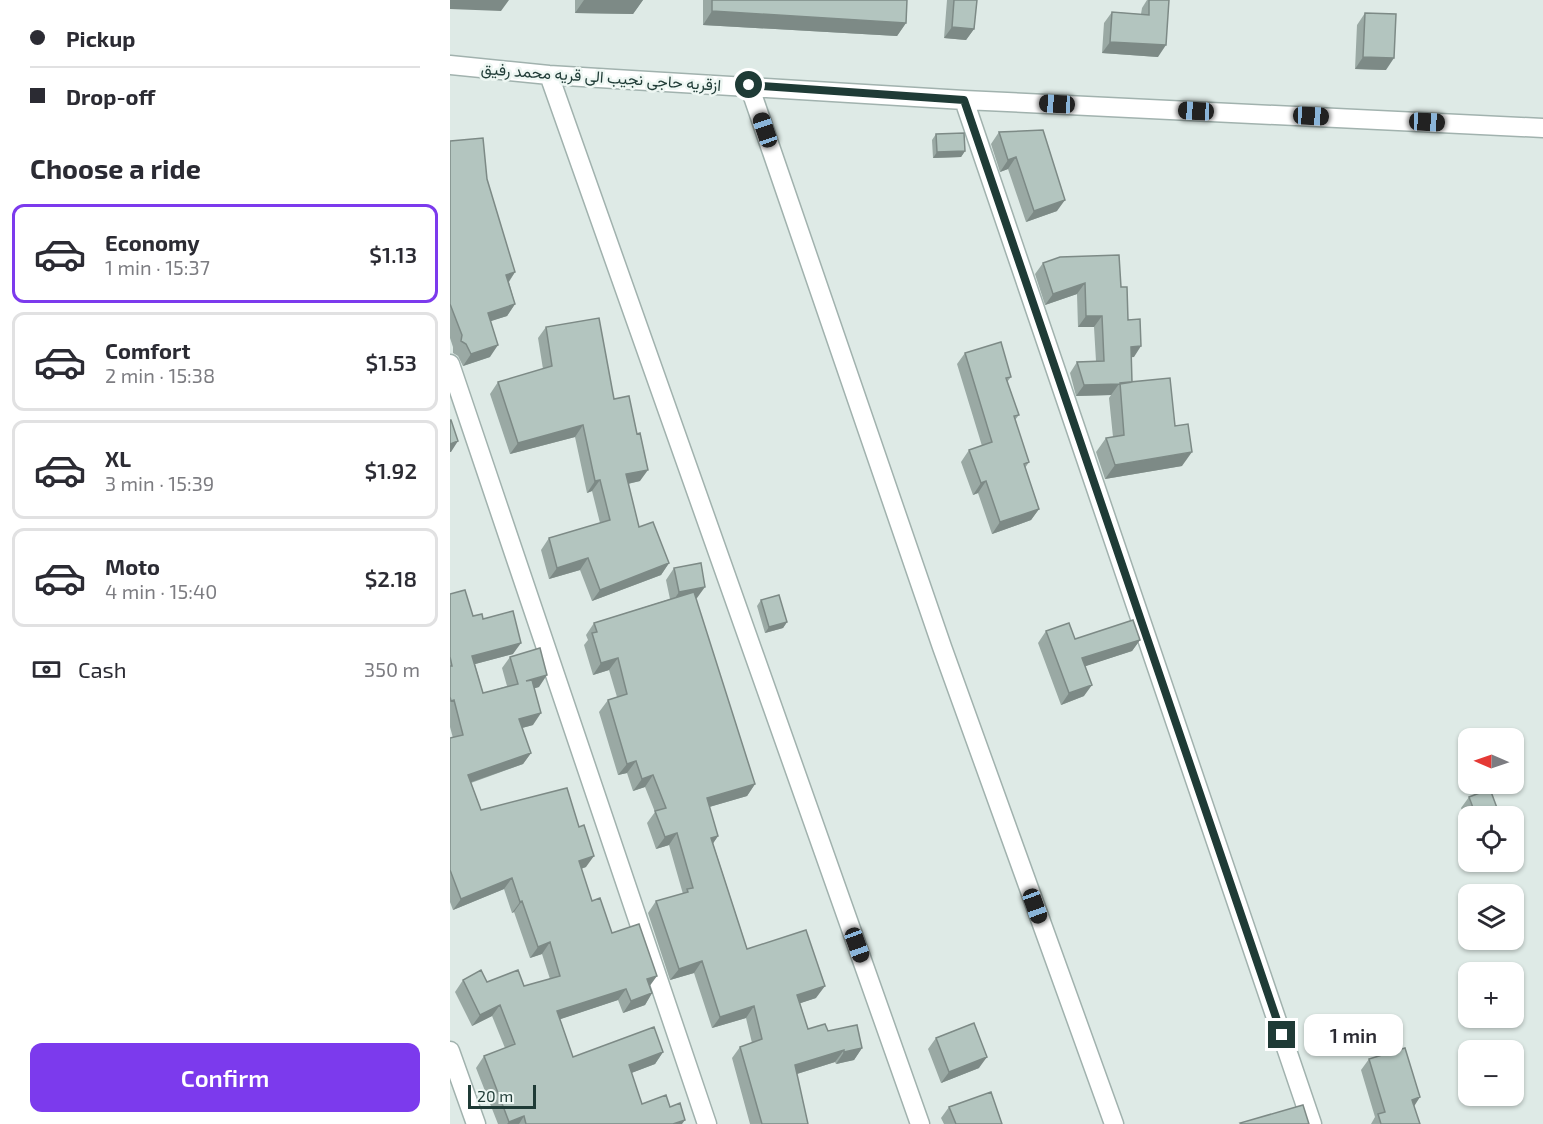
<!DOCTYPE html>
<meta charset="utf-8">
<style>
:root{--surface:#fff;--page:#f2f2f3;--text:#2b2b33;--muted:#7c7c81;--line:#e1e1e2;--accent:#7c3aed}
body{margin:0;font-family:"Exo 2",Vazirmatn,sans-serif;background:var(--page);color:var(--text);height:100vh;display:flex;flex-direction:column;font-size:22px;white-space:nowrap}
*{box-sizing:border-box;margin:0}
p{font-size:20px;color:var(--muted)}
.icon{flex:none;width:33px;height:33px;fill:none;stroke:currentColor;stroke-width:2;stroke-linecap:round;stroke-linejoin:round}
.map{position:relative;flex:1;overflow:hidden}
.sheet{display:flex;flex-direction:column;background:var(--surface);width:450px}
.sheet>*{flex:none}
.top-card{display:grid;align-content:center;height:132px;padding:0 30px;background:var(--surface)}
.needle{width:39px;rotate:272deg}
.buttons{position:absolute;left:1008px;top:728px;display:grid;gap:12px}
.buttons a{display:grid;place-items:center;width:66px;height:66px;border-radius:12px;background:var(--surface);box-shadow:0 2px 4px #0004;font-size:30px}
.scale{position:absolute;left:18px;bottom:15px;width:68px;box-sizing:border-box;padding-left:6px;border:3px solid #1f3b36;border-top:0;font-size:16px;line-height:21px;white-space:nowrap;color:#1f3b36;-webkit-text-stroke:4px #eef7f3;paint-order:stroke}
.end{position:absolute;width:27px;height:27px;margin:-14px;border:8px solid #1f3b36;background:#fff;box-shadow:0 0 0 3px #fff}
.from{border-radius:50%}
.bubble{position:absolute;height:42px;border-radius:12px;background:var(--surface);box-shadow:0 2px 4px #0004;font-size:20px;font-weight:600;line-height:42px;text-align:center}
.car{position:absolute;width:18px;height:36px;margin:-18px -9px;border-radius:8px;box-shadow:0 0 4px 2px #0007;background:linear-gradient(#222 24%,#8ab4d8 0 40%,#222 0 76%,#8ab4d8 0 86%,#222 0)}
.top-card b{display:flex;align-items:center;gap:21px;height:57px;font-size:22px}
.top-card b+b{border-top:2px solid var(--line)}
.top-card i{width:15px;height:15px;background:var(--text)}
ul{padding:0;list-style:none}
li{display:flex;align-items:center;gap:18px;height:99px;margin:0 12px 9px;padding:0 18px;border:3px solid var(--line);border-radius:12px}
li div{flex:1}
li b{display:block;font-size:22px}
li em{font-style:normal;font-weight:600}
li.active{border-color:var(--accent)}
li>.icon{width:54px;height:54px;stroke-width:1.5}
h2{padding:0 30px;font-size:27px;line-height:72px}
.pay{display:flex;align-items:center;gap:15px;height:66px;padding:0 30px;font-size:22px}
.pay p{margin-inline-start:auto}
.action{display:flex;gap:12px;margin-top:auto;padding:12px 30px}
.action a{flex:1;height:69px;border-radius:12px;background:var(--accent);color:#fff;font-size:24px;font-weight:600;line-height:69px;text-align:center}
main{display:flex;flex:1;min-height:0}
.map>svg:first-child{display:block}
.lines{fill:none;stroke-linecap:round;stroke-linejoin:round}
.minor-casing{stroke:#a1b2ae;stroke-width:21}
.minor{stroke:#fff;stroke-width:18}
.wall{fill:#9aa9a4}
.shaded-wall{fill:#7d8a86}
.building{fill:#b3c5bf;stroke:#7d8a86;stroke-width:1.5}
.route{stroke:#1f3b36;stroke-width:8}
.labels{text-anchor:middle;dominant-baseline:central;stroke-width:5;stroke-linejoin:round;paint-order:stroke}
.street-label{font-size:16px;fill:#1f3b36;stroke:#eef7f3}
</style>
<main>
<section class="sheet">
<div class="top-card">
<b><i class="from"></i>Pickup</b>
<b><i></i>Drop-off</b>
</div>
<h2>Choose a ride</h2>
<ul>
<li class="active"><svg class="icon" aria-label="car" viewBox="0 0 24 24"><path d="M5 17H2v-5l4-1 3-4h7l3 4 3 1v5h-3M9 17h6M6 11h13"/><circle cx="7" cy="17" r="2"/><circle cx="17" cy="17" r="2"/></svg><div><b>Economy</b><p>1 min · 15:37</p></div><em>$1.13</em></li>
<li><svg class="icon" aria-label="car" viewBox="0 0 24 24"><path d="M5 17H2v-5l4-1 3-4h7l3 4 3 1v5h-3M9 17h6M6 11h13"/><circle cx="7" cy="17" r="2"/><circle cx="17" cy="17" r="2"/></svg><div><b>Comfort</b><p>2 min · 15:38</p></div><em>$1.53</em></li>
<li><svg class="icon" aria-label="car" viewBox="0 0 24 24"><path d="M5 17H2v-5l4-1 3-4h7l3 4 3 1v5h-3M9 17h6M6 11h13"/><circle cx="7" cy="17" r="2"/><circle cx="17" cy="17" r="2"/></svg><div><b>XL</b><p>3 min · 15:39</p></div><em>$1.92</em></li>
<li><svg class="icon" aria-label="car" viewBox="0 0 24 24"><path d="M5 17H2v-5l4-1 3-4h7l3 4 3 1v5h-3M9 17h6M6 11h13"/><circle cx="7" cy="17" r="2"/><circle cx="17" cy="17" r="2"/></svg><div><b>Moto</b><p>4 min · 15:40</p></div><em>$2.18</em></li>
</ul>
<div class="pay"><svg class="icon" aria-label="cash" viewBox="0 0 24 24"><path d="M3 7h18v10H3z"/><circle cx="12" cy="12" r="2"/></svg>Cash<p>350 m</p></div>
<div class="action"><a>Confirm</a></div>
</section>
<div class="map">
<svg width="1093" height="1124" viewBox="0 0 1093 1124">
<rect width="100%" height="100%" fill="#deeae6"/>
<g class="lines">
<g class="minor-casing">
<path id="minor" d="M0 65 99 75 514 100 1093 128
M99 75 470 1124
M299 85 492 647 664 1124
M514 100 862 1124
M0 364 257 1124
M0 1051 26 1124"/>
</g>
<use href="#minor" class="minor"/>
</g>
<path class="wall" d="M125 0H193L183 14 125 13Z
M253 0H457L456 23 447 36 253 25Z
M497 0H527L524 29 516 40 494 38Z
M697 0H699L708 57 652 53 654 23 662 12 691 14 692 8Z
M915 13 936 70 905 69 907 25Z
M549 132 607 211 576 222 558 169 550 172 541 144Z
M486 134 515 151 511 157 483 158 482 140Z
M0 141 37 179 65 272 59 282 65 304 57 316 40 321V357L13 366 8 356 3 353V347L0 338Z
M593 263 671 287 678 320 684 357H682V382L725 426 732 466 655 479 646 452 656 438 663 437 659 398 661 395 626 396 620 373 627 362 646 361 644 327H628L627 294 595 305 585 274Z
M96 327 164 399 190 481 178 484 189 527 219 563 211 575 142 601 130 570 99 579 91 550 99 538 150 523 142 491 137 493 125 437 60 454 40 394 48 382 93 369 88 338Z
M515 353 561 377 557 382 569 415 565 420 579 462 575 468 589 509 581 520 542 534 528 493 523 495 511 462 519 450 532 446 507 364Z
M224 568 247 598 246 599 305 784 297 796 259 807 268 836 263 843 297 949 366 998 350 1003 358 1029 378 1031 412 1048 404 1060 386 1064 385 1062 347 1074 358 1124H300L282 1058 290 1047 302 1043 296 1018 262 1028 244 973 220 980 198 913 206 901 233 894 219 845 206 849 197 823 205 812 195 787 183 791 177 773 168 775 149 712 158 700 167 697 159 670 143 675 134 645 138 640 136 635 144 623 220 599 216 580Z
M0 594 23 616 33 619 63 654 25 664 33 693 57 686 52 668 60 657 89 687 84 688 83 725 72 728 81 753 73 764 21 783 31 810 136 867 131 869 142 901 162 933 200 986 202 993 195 1005 173 1013 168 1000 110 1019 123 1057 213 1052 205 1064 181 1073 192 1104 220 1107 232 1124H48L26 1068 34 1056 55 1048 42 1016 22 1026 5 992 13 980 74 986 100 979 92 954 80 958 64 912 62 913 54 889 3 910 0 902V738H3L0 727Z
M311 600 337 622 333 628 315 633 307 606Z
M596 631 625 639 690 640 682 651 635 666 634 696 611 705 588 643Z
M1019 797 1050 816H1018V850L1016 851 1008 828 1015 818 1011 808Z
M486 1038 529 1068 491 1083 478 1049Z
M919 1059 964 1106 970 1124H921L925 1117 911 1070Z
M499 1107 552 1124H494L491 1118Z"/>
<path class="shaded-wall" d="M0 0H59L51 11 0 9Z
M134 0H193L183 14 125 13Z
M262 11 456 23 447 36 253 25Z
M502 27 524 29 516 40 494 38Z
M660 42 716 45 708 57 652 53Z
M913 57 944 58 936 70 905 69Z
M515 151 511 157 483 158 487 152Z
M566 157 558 169 550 172 558 160Z
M615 200 607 211 576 222 584 211Z
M65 272 57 284 56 275Z
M635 283 627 294 595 305 603 294Z
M65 304 57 316 29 325 38 313Z
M636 316H652L644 327H628Z
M48 345 40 357 13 366 21 354Z
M691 346 684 357 674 358 681 347Z
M669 384 661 395 626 396 634 385Z
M133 425 125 437 60 454 68 443Z
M8 441 1 452H0V444Z
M742 452 732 466 655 479 665 465Z
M198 470 190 481 168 486 176 474Z
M150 480 142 491 137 493 145 481Z
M536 481 528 493 523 495 531 483Z
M589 509 581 520 542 534 550 522Z
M138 558 130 570 99 579 107 568Z
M219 563 211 575 142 601 150 590Z
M255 587 247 598 221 604 229 592Z
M337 622 333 628 315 633 319 627Z
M690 640 682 651 624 670 632 658Z
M71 643 63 654 14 667 22 656Z
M168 658 159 670 143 675 151 663Z
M97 675 89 687 68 693 76 681Z
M642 685 634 696 611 705 619 693Z
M91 713 83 725 61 731 69 719Z
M81 753 73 764 10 786 18 775Z
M186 761 177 773 168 775 177 764Z
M203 775 195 787 183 791 192 779Z
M305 784 297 796 249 810 257 798Z
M227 833 219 845 206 849 215 837Z
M268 836 260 848 261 838Z
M144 856 136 867 121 872 129 861Z
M62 878 54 889 3 910 11 899Z
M72 901 64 912 62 913 70 902Z
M100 942 92 954 80 958 88 947Z
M252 961 244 973 220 980 229 969Z
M207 976 199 987 197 979Z
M375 986 366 998 339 1007 347 995Z
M176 989 168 1000 99 1023 107 1011Z
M202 993 195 1005 173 1013 181 1001Z
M50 1005 42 1016 22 1026 30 1015Z
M304 1006 296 1018 262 1028 270 1017Z
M412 1048 404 1060 386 1064 394 1052Z
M394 1050 385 1062 337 1077 345 1065Z
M213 1052 205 1064 171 1077 179 1065Z
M537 1057 529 1068 491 1083 499 1072Z
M970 1097 963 1108 962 1100Z
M74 1116 69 1124H57L59 1122Z
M235 1120 232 1124H223Z"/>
<path class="building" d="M262 0H457L456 23 262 11Z
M504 0H527L524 29 502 27Z
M699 0H719L716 45 660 42 662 12 699 15Z
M915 13 946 14 944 58 913 57Z
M593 130 615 200 584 211 566 157 558 160 549 132Z
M514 133 515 151 487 152 486 134Z
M33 138 37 179 65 272 56 275 65 304 38 313 48 345 21 354 16 344 11 341 12 335 0 304V141Z
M669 255 671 287H677L678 320 690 319 691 346 681 347 682 382 670 384 634 385 627 362 654 361 652 316H636L635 283 603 294 593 263 610 257Z
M149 318 164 399 179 396 187 434 190 433 198 470 176 474 189 527 203 522 219 563 150 590 138 558 107 568 99 538 160 520 150 480 145 481 133 425 68 443 48 382 102 366 96 327Z
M551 342 561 377 556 378 569 415 564 416 579 462 574 464 589 509 550 522 536 481 531 483 519 450 542 442 515 353Z
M720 378 725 426 738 424 742 452 665 465 656 438 674 435 670 383Z
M0 420H1L8 441 0 444Z
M251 563 255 587 229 592 224 568Z
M15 590 23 616 32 614 33 619 63 611 71 643 22 656 33 693 68 684 60 657 90 648 97 675 76 681 82 680 91 713 69 719 81 753 18 775 31 810 117 788 129 827 134 825 144 856 129 861 142 901 150 898 162 933 189 924 207 976 197 979 202 993 181 1001 176 989 107 1011 123 1057 204 1027 213 1052 179 1065 192 1104 216 1095 220 1107 230 1103 235 1120 223 1124H76L74 1116 59 1122 34 1056 65 1044 50 1005 30 1015 13 980 31 970 37 982 68 970 74 986 110 976 100 942 88 947 72 901 70 902 62 878 11 899 0 870V738L13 735 4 700 1 701 0 697V666H2L0 657V594Z
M244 592 305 784 257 798 268 836 261 838 297 949 356 930 375 986 347 995 358 1029 375 1024 378 1031 407 1025 412 1048 394 1052V1050L345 1065 358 1124H312L290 1047 312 1039 304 1006 270 1017 252 961 229 969 206 901 238 892 237 889 243 888 227 833 215 837 205 811 216 808 203 775 192 779 186 761 177 764 158 700 177 694 168 658 151 663 142 633 147 632 144 623Z
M329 595 337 622 319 627 311 600Z
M683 620 690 640 632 658 642 685 619 693 596 631 619 623 625 639Z
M1040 789 1050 816H1018V824L1016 817 1025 813 1019 797Z
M524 1023 537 1057 499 1072 486 1038Z
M955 1048 970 1097 962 1100 970 1124H931L928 1114 935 1112 919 1059Z
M541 1092 552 1124H506L499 1107Z
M853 1105 859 1124H791L790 1123Z"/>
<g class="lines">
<path class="route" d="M299 85 514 100 832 1035"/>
</g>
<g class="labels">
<g class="street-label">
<text transform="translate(151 76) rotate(4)">ازقریه حاجی نجیب الی قریه محمد رفیق</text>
</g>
</g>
</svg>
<div class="buttons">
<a><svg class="needle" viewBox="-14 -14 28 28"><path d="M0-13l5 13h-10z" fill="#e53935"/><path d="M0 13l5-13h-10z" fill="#7c7c81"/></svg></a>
<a><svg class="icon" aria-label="locate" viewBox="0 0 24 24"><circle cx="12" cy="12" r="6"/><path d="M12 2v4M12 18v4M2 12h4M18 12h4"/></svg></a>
<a><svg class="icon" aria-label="layers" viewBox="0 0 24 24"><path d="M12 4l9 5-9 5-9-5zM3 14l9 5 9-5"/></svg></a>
<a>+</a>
<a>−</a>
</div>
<div class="scale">20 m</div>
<i class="end from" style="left:299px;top:85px"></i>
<i class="end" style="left:832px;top:1035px"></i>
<div class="bubble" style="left:854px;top:1014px;width:99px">1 min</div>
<i class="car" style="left:607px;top:104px;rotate:273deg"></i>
<i class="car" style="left:746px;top:111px;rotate:273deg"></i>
<i class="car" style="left:861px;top:116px;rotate:93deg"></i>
<i class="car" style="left:977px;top:122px;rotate:93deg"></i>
<i class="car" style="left:315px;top:130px;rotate:341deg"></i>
<i class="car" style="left:585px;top:906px;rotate:160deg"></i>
<i class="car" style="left:407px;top:945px;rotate:160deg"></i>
</div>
</main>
